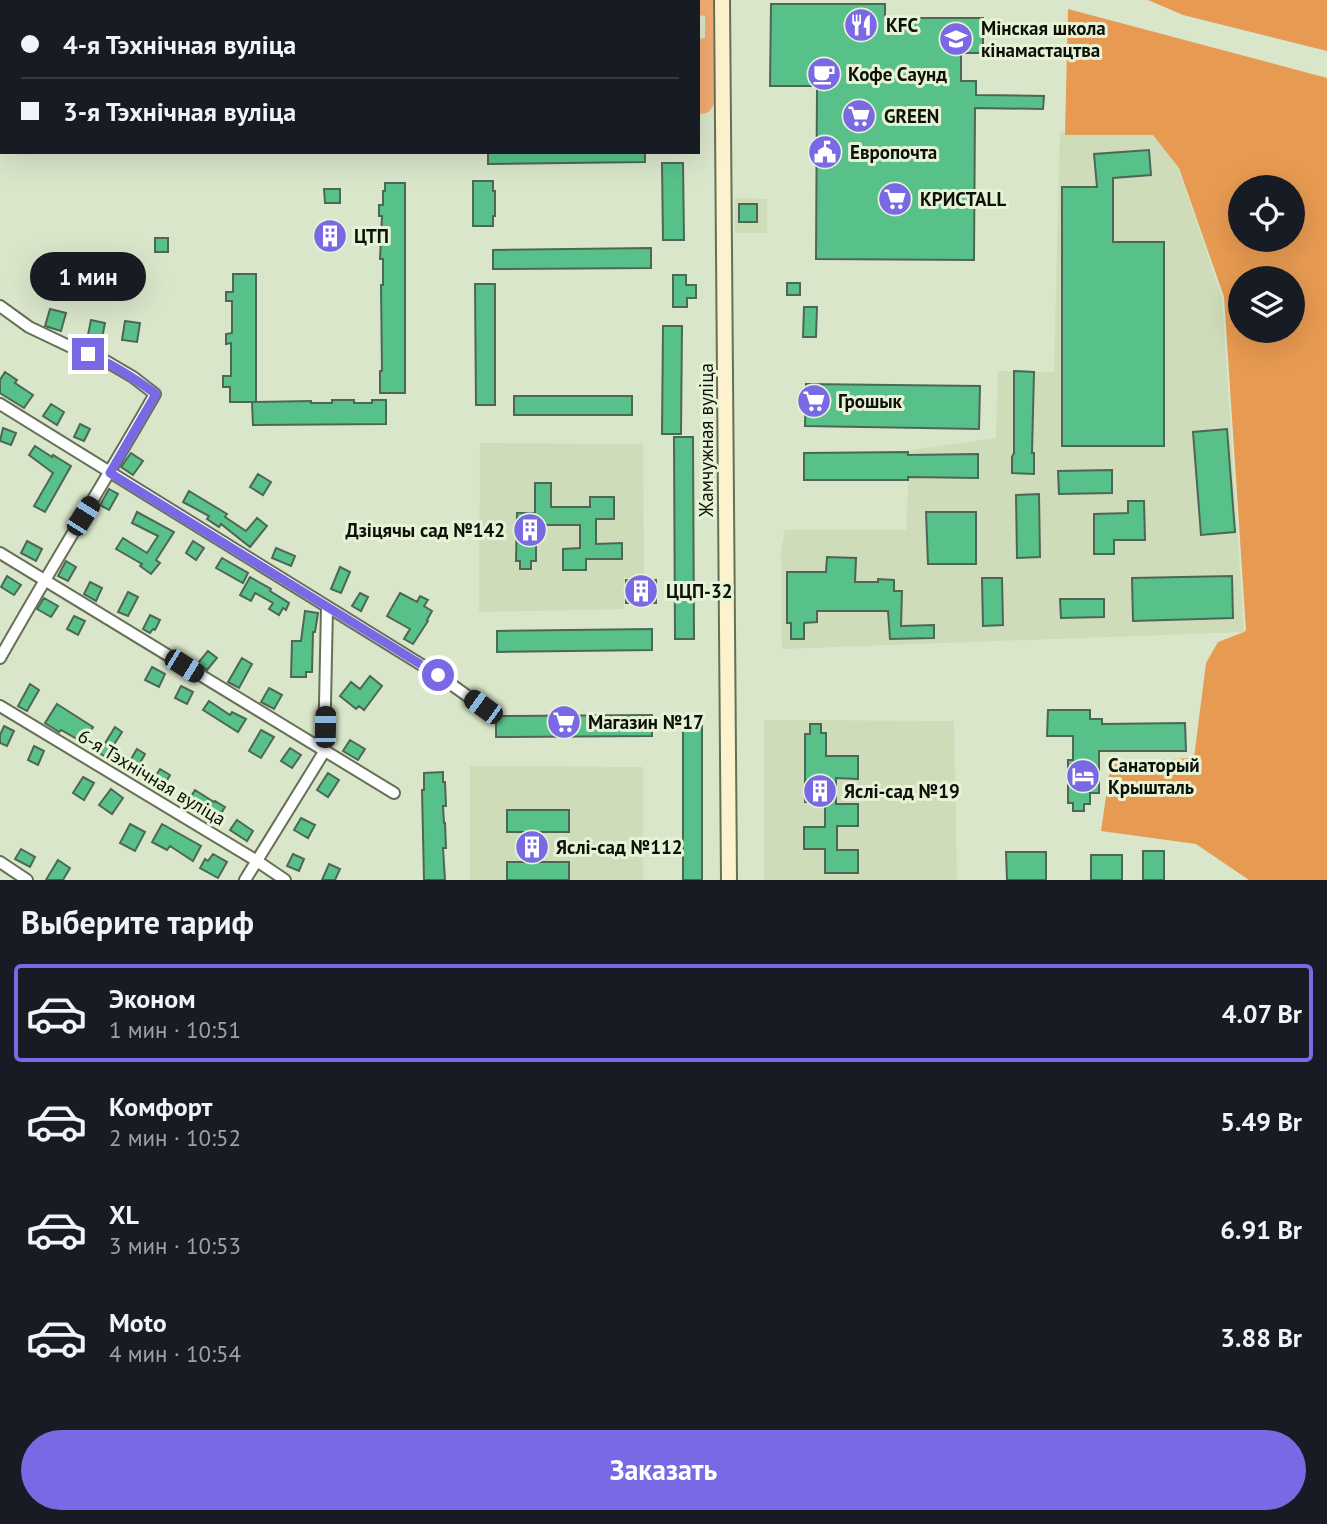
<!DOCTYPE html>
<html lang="ru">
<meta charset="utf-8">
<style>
:root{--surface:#171b24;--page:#20242c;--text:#f1f3f6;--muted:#9ea1a6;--line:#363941;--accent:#7a69e4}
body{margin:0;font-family:"PT Sans",sans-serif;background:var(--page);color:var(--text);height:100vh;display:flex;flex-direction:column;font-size:26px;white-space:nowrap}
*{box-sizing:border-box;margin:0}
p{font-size:23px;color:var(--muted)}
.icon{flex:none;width:38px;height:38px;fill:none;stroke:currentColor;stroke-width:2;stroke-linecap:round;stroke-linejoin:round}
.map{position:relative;height:880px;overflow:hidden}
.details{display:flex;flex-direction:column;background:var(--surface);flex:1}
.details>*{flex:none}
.top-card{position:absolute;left:0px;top:0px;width:700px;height:154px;box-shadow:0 7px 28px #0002;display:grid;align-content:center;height:154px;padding:0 21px;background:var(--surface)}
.controls{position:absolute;left:1228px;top:175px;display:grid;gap:14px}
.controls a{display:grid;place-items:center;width:77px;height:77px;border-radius:50%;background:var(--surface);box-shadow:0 7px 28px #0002;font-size:35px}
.end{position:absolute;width:32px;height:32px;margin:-16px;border:9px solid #7a69e4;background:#fff;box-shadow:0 0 0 4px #fff}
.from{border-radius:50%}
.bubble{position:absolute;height:49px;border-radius:24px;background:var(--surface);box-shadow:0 7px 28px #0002;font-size:23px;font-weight:800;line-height:49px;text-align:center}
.car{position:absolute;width:21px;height:42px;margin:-21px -10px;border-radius:9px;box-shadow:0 0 5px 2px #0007;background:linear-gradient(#222 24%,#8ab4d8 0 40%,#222 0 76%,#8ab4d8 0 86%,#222 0)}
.top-card b{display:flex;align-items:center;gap:24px;height:66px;font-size:26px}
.top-card b+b{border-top:2px solid var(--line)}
.top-card i{width:18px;height:18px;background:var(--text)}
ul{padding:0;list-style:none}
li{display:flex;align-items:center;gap:21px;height:98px;margin:0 14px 10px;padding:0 7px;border:4px solid transparent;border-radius:7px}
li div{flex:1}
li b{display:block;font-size:26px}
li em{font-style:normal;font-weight:800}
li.on{border-color:var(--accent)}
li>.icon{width:63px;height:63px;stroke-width:1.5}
h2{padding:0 21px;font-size:32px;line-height:84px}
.action{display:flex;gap:14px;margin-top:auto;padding:14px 21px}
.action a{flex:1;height:80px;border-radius:42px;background:var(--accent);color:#fff;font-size:28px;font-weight:800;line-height:80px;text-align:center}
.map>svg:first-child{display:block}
.built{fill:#cedcb9}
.green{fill:#f0ad72}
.forest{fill:#e79a51;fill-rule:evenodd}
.building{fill:#58c189;stroke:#4d6757;stroke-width:2}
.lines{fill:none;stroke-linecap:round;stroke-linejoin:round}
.minor-casing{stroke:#667057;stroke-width:14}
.secondary-casing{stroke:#667057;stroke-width:18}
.minor{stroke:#fff;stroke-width:10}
.secondary{stroke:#fcf2ce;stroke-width:14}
.route{stroke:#7a69e4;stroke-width:9}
.labels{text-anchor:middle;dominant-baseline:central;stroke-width:6;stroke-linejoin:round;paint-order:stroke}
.poi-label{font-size:19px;font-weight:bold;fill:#0d1108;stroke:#e7f3d6;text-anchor:start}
.street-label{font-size:19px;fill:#0d1108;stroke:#e7f3d6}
</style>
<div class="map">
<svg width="1327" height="880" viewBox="0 0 1327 880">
<rect width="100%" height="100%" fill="#dae6ca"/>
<path class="built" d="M1060 132H1166L1222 298 1244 632 782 649 781 550 785 530H906L910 450 996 438 998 371 1054 372Z
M735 198 767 199V233H735Z
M480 443 643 444 644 578H624V609L479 612Z
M764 720 954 721 957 880H764Z
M470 766 643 767V880H470Z"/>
<path class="green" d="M585 0H713L714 103C711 112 707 114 698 114V39L705 38V16L698 15V2H585Z"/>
<path class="forest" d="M1148 0H1327V51L1183 15Z
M1068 9 1327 78V880H1249L1196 844 1101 831 1111 762 1194 758 1206 663 1218 642 1244 632 1246 630 1224 297 1179 168 1153 135H1065ZM1241 187H1293V240H1241ZM1241 278H1293V331H1241Z"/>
<path class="building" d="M771 4H885V18H983V53H961V81H976V95L1044 96 1043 109 975 108 974 260 816 259 817 86H770Z
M1149 150 1151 175 1113 178V242H1164V446H1062V187H1097L1094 154Z
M488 152H645V162L488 164Z
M662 163H683L684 240H663Z
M473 181H493V191H495V216H493V226H473Z
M385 183H405V393H380V371H382L381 285H383V259H380L382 216H379V205H383V191H385Z
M324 189H340V203H325Z
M739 204H757V222H739Z
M155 238H168V252H155Z
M651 248V268L493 269V250Z
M233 274H256V402H230V387H223V376H231V343L226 344V334L232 333V301H226V292H233Z
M673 275H686V285H696V298H687V307H673Z
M787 283H800V295H787Z
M475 284H495V405H476Z
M804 307H817L816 337H803Z
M50 309 66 313 61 331 45 326Z
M91 320 105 323 102 338 88 335Z
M125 321 140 323 137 342 122 340Z
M663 326H682L681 434H662Z
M1014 371 1034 372 1032 453H1034V474L1012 473V457L1014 453Z
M5 372 17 380 15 383 33 395 24 408 0 393V380Z
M806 384 980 386 979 429 805 426Z
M514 396H632V415H514Z
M332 400H354V403H372V400H386V424L253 425 252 402 311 401V403H332Z
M51 404 64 412 57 425 43 416Z
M80 424 90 429 84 441 74 437Z
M3 428 16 433 11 445 0 441Z
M1227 429 1235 532 1201 535 1193 432Z
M674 437H693L694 639H675Z
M35 446 52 457 53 455 71 466 45 512 34 506 53 473 29 455Z
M908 452V455L978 454V478L908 477V480H804V453Z
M131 453 143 461 133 475 121 467Z
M1112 470V493L1059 494 1058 471Z
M258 474 271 482 263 495 250 487Z
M535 483H551V507H590V497H614V519H596V544L622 543V559H586V570H563V549L580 548V525H541L542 535H536V561H531V569H520V561H516L517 513H535Z
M109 489 118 494 109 510 100 505Z
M189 491 227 514 225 517 246 531 257 518 267 526 250 547 221 524 219 527 207 519 209 516 183 502Z
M1039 494 1040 557 1017 558 1016 495Z
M1128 501H1144L1145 540H1114V554H1094V514L1128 513Z
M137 512 174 532 156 560 160 563 151 574 140 566 142 564 116 549 123 538 147 553 158 536 132 523Z
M926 512H976V564H928Z
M27 541 42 549 36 561 21 553Z
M193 541 204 548 196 560 186 553Z
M276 548 295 556 291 566 272 558Z
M827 557 856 558 855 582H878V579L894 580V591H902L901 626 934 625V638L890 639 888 611H817V622L804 623V639H791V623H787V572H826Z
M222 558 248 573 243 583 216 568Z
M66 561 76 567 68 581 58 576Z
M340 567 350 572 341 593 331 589Z
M7 576 21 585 14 595 1 587Z
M1232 576 1233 618 1133 621 1132 578Z
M250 577 271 589 270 591 289 603 286 610 283 608 279 615 269 609 273 603 255 593 251 601 240 595Z
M982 578H1002L1003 625 983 626Z
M626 580H656V603H626Z
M90 582 102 588 96 601 84 594Z
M128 592 138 597 128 616 118 612Z
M360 593 368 597 361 611 352 606Z
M400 593 417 602 420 596 428 600 424 606 432 611 427 620 428 621 413 644 404 639 410 629 387 616Z
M44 598 58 606 51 617 37 609Z
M1060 599H1104V617L1061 618Z
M305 611 318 613 315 632H313L312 672H306V677H291L292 641H301Z
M150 615 160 620 155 630 153 629 150 633 143 629Z
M74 616 85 621 78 635 67 629Z
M652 629V650L497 652V631Z
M208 651 217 658 207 670 198 663Z
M242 658 252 664 239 688 228 682Z
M152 667 165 674 159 687 145 680Z
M370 676 382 686 364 710 359 706 356 709 340 696 351 682 360 689Z
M30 684 39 690 27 711 18 706Z
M181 686 193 692 187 704 175 698Z
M269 688 282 695 274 709 261 702Z
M209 701 230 715 232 712 246 719 238 732 203 710Z
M57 704 93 727 84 743 61 730 59 732 45 723Z
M1048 710H1090V719H1102V724L1185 723 1186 751H1099V793H1090V804H1084V811H1073V803H1068V760H1073V736H1047Z
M652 715V736L496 737V716Z
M810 724H821V733H826V756H858V779L836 778V804H858V826H837V850H858V873H825V849H804V827H825V802H805V734H810Z
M4 726 14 731 7 746 0 743V735Z
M683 726H702V880H683Z
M115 727 122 732 106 757 99 753Z
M261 730 274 737 261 758 249 751Z
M350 740 365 749 358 760 343 751Z
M34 746 44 751 38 765 28 760Z
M290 748 301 755 292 768 281 761Z
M137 749 145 754 134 774 125 769Z
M160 769 170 775 161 791 150 785Z
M443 772V782H445L446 806H443L444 823H445L446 848H443L445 880H424L422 790H424V773Z
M328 773 339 780 328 797 317 790Z
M83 777 94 783 84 800 73 793Z
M111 789 123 798 112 814 99 805Z
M195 790 214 802 215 801 225 807 220 815 215 812 211 820 186 805Z
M507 810H569V832H538L537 862H569V880H507V862H526V832H507Z
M301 818 315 825 308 838 294 830Z
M237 820 253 831 247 841 230 830Z
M130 824 145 832 135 851 120 843Z
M162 824 201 846 193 861 170 846 167 850 152 842Z
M21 849 35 857 30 867 15 859Z
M1143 851H1164V880H1143Z
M1006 852H1046V880H1007Z
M213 854 227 862 218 878 200 868 205 859 208 861Z
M293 854 304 859 299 871 287 866Z
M1091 855H1122V880H1091Z
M58 860 70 868 63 880H46Z
M329 864 340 869 335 880H322Z"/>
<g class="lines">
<g class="minor-casing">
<path id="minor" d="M0 306 29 327 71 347 104 360 133 377 155 394C104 483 50 569 0 658
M0 404 438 675 483 707
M0 553 394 793
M0 706 257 861 285 880
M0 862 27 880
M245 880 324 752 327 607"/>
</g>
<g class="secondary-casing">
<path id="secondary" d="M722 0 729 880"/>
</g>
<use href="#minor" class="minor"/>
<use href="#secondary" class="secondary"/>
</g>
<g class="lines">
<path class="route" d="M88 354C113 364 134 378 156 394L110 473 438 675"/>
</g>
<defs>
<g id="restaurant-disc" transform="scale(1.75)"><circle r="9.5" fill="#7a69e4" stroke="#e7f3d6"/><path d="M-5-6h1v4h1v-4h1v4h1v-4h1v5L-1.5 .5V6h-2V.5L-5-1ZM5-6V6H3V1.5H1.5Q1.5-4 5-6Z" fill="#fff"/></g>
<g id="school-disc" transform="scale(1.75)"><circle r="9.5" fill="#7a69e4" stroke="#e7f3d6"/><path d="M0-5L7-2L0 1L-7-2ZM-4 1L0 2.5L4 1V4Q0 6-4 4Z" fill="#fff"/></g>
<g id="cafe-disc" transform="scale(1.75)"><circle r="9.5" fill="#7a69e4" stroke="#e7f3d6"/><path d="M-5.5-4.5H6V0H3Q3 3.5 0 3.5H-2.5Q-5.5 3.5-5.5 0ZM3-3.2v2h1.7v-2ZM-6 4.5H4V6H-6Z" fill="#fff"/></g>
<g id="supermarket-disc" transform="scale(1.75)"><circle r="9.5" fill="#7a69e4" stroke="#e7f3d6"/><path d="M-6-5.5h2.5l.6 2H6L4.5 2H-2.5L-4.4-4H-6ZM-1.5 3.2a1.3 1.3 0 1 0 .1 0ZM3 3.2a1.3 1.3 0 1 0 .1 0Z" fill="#fff"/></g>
<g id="civic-disc" transform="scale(1.75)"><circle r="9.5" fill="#7a69e4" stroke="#e7f3d6"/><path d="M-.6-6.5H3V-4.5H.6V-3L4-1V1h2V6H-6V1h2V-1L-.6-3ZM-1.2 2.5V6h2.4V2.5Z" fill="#fff"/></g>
<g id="building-disc" transform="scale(1.75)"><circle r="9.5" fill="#7a69e4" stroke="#e7f3d6"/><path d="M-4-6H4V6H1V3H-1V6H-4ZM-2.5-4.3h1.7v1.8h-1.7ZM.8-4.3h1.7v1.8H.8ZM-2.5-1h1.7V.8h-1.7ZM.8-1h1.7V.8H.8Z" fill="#fff"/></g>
<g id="hotel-disc" transform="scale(1.75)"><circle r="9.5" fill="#7a69e4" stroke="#e7f3d6"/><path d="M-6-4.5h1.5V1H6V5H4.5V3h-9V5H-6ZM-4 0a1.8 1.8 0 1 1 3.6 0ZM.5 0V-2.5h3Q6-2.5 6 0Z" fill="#fff"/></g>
</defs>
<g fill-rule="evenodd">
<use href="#restaurant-disc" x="861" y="25"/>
<use href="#school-disc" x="956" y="39"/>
<use href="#cafe-disc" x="824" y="74"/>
<use href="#supermarket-disc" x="859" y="116"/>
<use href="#civic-disc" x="825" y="152"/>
<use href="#supermarket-disc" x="895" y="199"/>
<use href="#building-disc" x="330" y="236"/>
<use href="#supermarket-disc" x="814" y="401"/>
<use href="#building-disc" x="530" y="530"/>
<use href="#building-disc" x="641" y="591"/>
<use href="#supermarket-disc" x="564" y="722"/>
<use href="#hotel-disc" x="1083" y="776"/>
<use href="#building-disc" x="820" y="791"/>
<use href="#building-disc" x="532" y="847"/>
</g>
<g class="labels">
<g class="poi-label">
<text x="886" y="25">KFC</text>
<text x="981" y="28">Мінская школа<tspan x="981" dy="22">кінамастацтва</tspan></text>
<text x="848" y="74">Кофе Саунд</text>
<text x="884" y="116">GREEN</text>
<text x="850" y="152">Европочта</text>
<text x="920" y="199">КРИСТАLL</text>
<text x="354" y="236">ЦТП</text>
<text x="838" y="401">Грошык</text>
<text x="505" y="530" text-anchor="end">Дзіцячы сад №142</text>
<text x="666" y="591">ЦЦП-32</text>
<text x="588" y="722">Магазин №17</text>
<text x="1108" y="765">Санаторый<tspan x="1108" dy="22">Крышталь</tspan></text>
<text x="844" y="791">Яслі-сад №19</text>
<text x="556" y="847">Яслі-сад №112</text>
</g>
<g class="street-label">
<text transform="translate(706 440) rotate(-90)">Жамчужная вуліца</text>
<text transform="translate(152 777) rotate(31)">6-я Тэхнічная вуліца</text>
</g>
</g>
</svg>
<div class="controls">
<a><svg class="icon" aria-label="locate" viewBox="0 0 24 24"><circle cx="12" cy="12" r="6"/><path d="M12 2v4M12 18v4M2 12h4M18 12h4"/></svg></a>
<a><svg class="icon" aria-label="layers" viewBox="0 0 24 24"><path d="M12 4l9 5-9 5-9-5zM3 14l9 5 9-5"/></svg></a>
</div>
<i class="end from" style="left:438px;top:675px"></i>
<i class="end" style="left:88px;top:354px"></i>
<div class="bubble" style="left:30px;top:252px;width:116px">1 мин</div>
<i class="car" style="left:83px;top:516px;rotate:32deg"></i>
<i class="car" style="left:184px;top:666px;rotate:122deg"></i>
<i class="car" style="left:483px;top:707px;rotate:306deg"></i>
<i class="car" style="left:325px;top:727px;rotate:1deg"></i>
<div class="top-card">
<b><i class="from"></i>4-я Тэхнічная вуліца</b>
<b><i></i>3-я Тэхнічная вуліца</b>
</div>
</div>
<section class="details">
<h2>Выберите тариф</h2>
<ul>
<li class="on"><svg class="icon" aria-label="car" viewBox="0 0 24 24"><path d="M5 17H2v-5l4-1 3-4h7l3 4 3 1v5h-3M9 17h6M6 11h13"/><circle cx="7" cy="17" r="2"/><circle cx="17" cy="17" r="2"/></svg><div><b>Эконом</b><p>1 мин · 10:51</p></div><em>4.07 Br</em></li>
<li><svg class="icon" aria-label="car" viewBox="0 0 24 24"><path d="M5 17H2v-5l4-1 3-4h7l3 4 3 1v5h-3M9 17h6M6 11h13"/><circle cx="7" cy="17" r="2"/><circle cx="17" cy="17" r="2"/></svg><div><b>Комфорт</b><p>2 мин · 10:52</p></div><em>5.49 Br</em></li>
<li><svg class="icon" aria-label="car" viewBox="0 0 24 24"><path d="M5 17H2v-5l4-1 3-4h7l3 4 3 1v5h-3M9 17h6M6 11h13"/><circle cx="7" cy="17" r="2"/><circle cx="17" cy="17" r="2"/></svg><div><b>XL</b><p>3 мин · 10:53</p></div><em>6.91 Br</em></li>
<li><svg class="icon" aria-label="car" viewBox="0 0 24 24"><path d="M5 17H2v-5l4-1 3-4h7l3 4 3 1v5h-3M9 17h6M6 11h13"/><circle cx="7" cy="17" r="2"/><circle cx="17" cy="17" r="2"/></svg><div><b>Moto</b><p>4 мин · 10:54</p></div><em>3.88 Br</em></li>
</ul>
<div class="action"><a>Заказать</a></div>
</section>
